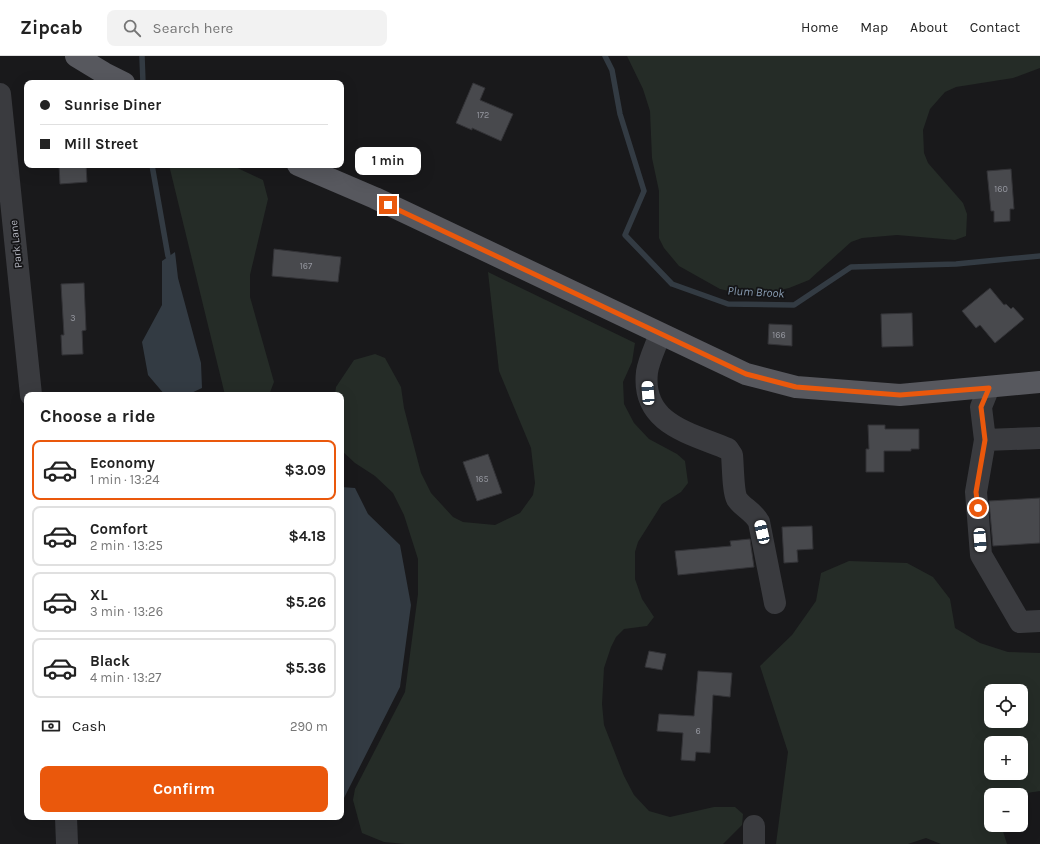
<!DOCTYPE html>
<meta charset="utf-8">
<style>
:root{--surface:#fff;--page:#f2f2f2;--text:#222;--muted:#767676;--line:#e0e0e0;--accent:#ea580c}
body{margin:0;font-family:Karla,sans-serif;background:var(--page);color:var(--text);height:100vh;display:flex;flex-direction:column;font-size:15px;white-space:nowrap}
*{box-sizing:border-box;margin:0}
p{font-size:13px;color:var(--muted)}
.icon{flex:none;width:22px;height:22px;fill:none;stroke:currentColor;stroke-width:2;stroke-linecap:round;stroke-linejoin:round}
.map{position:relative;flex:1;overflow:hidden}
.details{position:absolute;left:24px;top:336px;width:320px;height:428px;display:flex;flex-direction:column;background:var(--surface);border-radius:8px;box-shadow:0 4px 16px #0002}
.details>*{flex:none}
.top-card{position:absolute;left:24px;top:24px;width:320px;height:88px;border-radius:8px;box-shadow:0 4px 16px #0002;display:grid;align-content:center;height:88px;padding:0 16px;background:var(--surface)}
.tools{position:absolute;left:984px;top:628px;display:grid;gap:8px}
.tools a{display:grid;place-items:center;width:44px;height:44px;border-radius:8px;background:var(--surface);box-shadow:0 4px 16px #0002;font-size:20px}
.end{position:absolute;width:18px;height:18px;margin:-9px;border:5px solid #ea580c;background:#fff;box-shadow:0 0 0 2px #fff}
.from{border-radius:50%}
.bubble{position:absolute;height:28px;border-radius:8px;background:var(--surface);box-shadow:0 4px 16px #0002;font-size:13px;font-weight:700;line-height:28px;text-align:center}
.car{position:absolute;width:12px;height:24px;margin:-12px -6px;border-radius:5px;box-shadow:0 0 3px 1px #0007;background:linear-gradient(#fff 24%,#345 0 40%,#fff 0 76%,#345 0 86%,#fff 0)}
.top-card b{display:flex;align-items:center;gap:14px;height:38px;font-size:15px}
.top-card b+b{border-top:1px solid var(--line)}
.top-card i{width:10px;height:10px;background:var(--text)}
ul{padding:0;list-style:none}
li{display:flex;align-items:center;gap:12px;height:60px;margin:0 8px 6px;padding:0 8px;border:2px solid var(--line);border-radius:8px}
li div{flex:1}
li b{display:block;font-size:15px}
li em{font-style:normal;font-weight:700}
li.on{border-color:var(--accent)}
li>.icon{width:36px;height:36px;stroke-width:1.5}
h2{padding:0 16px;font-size:18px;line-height:48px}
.pay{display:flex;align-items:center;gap:10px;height:44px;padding:0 16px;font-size:15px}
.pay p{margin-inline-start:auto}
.cta{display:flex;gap:8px;margin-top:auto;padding:8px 16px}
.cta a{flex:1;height:46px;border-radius:8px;background:var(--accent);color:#fff;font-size:16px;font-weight:700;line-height:46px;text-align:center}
header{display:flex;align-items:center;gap:24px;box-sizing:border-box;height:56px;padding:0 20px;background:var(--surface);border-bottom:1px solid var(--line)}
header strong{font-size:19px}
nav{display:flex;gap:22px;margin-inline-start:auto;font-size:14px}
.search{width:280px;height:36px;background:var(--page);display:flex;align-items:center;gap:10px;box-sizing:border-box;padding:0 14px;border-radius:8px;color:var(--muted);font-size:15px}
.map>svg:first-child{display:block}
.green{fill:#252c27;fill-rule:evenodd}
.water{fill:#333b43}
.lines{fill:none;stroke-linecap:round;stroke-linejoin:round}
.stream{stroke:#333b43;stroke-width:5.5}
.building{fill:#48494d;stroke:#333337}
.minor{stroke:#3a3b3f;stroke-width:22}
.major{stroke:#57585e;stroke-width:22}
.route{stroke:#ea580c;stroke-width:5}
.labels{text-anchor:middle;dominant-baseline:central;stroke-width:3.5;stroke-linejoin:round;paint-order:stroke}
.number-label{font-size:9px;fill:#94969e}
.street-label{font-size:11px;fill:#adafb9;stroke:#141416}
.water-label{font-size:12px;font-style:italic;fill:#879ab0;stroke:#141416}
</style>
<header>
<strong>Zipcab</strong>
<div class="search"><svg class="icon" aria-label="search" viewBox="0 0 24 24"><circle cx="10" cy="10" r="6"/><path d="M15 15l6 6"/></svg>Search here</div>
<nav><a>Home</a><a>Map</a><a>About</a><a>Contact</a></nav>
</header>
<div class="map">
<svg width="1040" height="788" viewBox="0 0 1040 788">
<rect width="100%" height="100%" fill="#19191b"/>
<path class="green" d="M627 0H1040V12L1013 22 956 31 945 36 930 53 923 74 924 97 928 107 963 147 967 158 966 180 955 184 897 179 862 182 851 186 809 224 789 232 767 237 743 238 720 233 679 210 664 192 659 182V135L652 102 650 55 643 33Z
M169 109H231L263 124 268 143 250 219V241L274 326 269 339H225Z
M488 216 635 287 632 306 623 326 624 348 634 367 649 383 677 398 685 405 688 427 681 436 662 448 638 486 635 496V523L642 543 654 561 647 570 624 573 616 581 611 591 604 612 602 648 604 669 624 720 634 739 649 755 670 761 714 751H735L743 758 742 769 723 788H405L384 786 362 777 353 744 355 733 405 636 418 538V503L404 459 393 437 375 420 355 407 341 394V339H335L336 331 354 304 375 298 385 302 401 331 404 352 421 417 431 437 453 461 463 466 495 469 520 457 533 439 535 427 531 392 499 315Z
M849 505 907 507 933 521 950 543 955 572 980 587 1008 596 1040 597V735L1014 739H991V769H1001L1007 788H941L926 782 908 788H776L788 696 760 610 792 579 816 545 821 517ZM991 635H1021V665H991ZM991 687H1021V717H991Z"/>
<path class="water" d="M175 196 178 222 201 307 202 332 187 339H165L148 319 142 286 162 249V205Z
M341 431 355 432 368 458 400 489 411 549 400 631 343 744H341Z"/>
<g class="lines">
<path class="stream" d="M142 0 143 27
M605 0 612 14 620 58 644 135 625 179 672 228 728 248 794 249 851 211 956 208 1040 200
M152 109 168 200"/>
</g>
<path class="building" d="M473 27 485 32 480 44 513 58 501 85 472 72V74L456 67Z
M59 109H86L87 126 60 128Z
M1011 113 1014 153H1010V165L994 166V155H991L987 115Z
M274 193 341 201 338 226 272 220Z
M84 227 86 274 82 275 83 298 62 299 61 279H64L61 228Z
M990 232 1004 249 1006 248 1011 253 1013 251 1024 263 995 287 980 269 976 272 962 255Z
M912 257 913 290 882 291 881 258Z
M769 268 792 269V290L768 288Z
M868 369H885V373H919V393H911V395H884V416H866V393H869Z
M488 398 502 437 477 445 463 406Z
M1040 442V487L993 490 989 445Z
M812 470 813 493 797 494 798 506 784 507 782 471Z
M750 483 754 511 678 519 675 495 731 490 730 485Z
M649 595 666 598 662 614 645 611Z
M698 615 732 617 730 641 713 639 710 697 696 696 695 705 681 704 683 677 657 675 659 658 694 660Z"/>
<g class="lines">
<path class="minor" d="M0 38 31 339
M660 278C656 290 649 303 647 316 641 368 690 377 728 393L732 399C733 409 733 436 737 443 743 452 753 455 759 466L775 547
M1040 382 985 384 976 436 981 499 1020 566 1040 565
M985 384 981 351 989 331
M66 761 67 788
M754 788V770"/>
<path class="major" d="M76 0 104 17 124 27
M298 109 375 142 746 318 796 331 900 339 1040 326"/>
</g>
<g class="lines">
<path class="route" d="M388 149 746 318 796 331 900 339 989 332 981 351 985 384 976 436 978 452"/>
</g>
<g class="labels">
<g class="number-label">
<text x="483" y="59">172</text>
<text x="1001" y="133">160</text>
<text x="306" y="210">167</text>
<text x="73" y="262">3</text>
<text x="779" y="279">166</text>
<text x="482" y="423">165</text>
<text x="698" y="675">6</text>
</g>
<g class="street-label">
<text transform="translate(16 188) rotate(-96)">Park Lane</text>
</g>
<g class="water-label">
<text transform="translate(756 236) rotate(3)">Plum Brook</text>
</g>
</g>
</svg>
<div class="tools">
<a><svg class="icon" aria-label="locate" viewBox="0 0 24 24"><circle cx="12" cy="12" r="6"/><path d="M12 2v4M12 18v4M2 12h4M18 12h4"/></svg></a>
<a>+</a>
<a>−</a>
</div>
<i class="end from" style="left:978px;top:452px"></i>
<i class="end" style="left:388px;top:149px"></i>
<div class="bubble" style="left:355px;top:91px;width:66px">1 min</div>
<i class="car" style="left:648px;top:337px;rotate:356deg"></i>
<i class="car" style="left:762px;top:476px;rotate:347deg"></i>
<i class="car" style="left:980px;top:484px;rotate:176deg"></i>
<div class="top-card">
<b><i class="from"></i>Sunrise Diner</b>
<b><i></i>Mill Street</b>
</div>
<section class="details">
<h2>Choose a ride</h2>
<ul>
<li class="on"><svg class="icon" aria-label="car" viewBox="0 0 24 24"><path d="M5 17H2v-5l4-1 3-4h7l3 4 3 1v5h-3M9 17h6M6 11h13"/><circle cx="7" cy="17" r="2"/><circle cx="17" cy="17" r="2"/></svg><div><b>Economy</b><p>1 min · 13:24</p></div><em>$3.09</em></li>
<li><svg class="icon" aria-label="car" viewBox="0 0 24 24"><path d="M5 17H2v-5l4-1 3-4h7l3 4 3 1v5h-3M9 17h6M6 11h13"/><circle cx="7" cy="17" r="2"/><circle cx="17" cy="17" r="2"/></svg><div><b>Comfort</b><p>2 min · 13:25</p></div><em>$4.18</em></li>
<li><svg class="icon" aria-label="car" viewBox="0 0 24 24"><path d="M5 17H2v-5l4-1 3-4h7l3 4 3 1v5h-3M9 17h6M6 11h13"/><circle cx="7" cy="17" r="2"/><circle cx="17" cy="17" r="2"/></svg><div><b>XL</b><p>3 min · 13:26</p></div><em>$5.26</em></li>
<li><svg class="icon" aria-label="car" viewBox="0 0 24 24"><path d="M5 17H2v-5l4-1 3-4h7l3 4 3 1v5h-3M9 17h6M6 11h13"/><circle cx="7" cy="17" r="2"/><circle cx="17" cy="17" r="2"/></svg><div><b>Black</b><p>4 min · 13:27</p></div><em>$5.36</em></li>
</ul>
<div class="pay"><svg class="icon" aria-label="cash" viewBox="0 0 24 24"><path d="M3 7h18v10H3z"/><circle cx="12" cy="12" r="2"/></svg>Cash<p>290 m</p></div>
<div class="cta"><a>Confirm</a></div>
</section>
</div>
